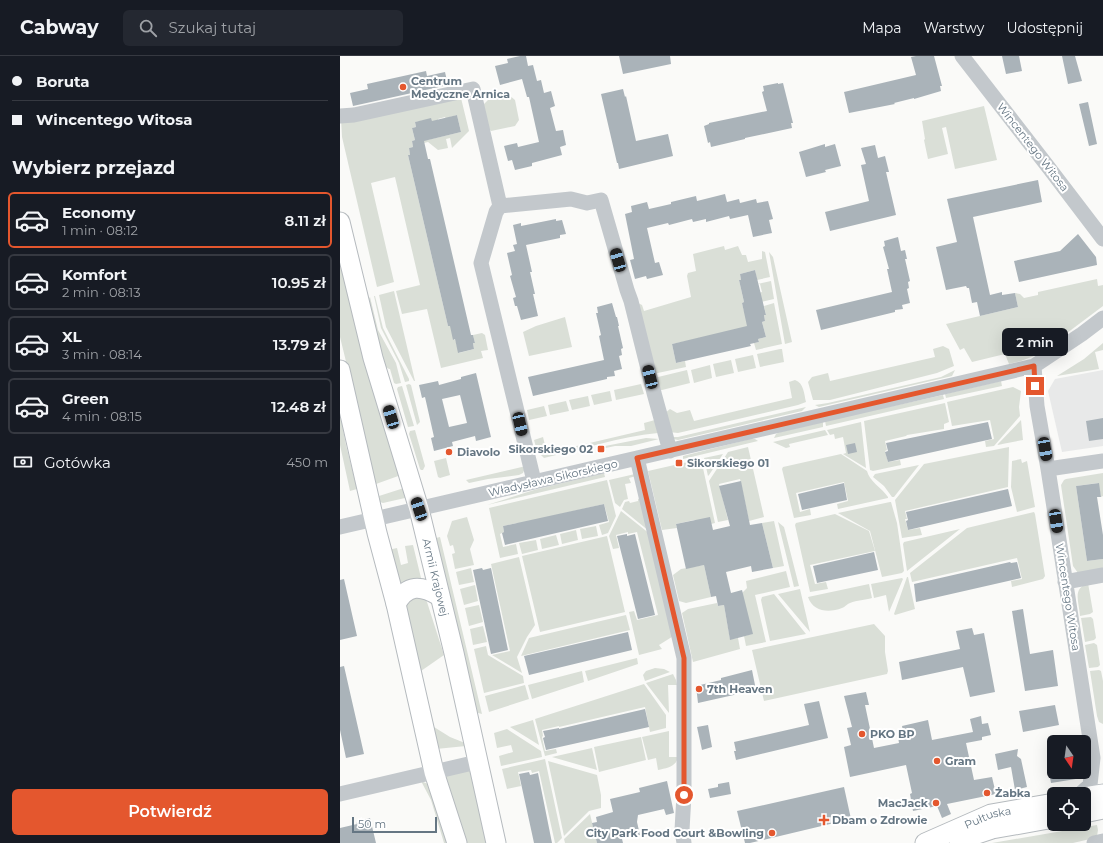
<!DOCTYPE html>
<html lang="pl">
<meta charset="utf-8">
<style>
:root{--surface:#171b24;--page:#242831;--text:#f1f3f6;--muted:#9ea1a6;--line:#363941;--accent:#e4572e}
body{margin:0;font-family:Montserrat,sans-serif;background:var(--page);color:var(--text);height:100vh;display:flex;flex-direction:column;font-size:15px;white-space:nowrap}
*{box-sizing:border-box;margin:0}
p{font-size:13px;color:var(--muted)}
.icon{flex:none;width:22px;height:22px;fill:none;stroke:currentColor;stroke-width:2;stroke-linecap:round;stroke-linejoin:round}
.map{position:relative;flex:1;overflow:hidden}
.drawer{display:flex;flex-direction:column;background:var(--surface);width:340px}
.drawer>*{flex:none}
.guide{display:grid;align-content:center;height:88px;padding:0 12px;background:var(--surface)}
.needle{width:26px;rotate:167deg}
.controls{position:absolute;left:707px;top:679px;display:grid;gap:8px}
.controls a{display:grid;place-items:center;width:44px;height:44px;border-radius:6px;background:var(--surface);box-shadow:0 4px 16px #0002;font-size:20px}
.scale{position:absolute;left:12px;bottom:10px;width:85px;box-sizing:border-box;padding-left:4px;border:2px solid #657683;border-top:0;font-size:11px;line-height:14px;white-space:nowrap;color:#657683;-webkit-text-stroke:3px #fff;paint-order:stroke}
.end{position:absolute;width:18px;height:18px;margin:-9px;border:5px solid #e4572e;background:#fff;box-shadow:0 0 0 2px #fff}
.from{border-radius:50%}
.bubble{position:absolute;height:28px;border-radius:6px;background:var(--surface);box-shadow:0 4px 16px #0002;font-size:13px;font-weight:600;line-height:28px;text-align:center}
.car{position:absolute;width:12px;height:24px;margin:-12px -6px;border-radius:5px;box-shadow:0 0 3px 1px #0007;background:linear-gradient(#222 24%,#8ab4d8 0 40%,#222 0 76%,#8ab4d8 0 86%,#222 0)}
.guide b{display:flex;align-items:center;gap:14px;height:38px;font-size:15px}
.guide b+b{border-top:1px solid var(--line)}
.guide i{width:10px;height:10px;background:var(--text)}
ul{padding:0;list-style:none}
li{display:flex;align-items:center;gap:12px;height:56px;margin:0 8px 6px;padding:0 4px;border:2px solid var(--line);border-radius:6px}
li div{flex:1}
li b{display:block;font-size:15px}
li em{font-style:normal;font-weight:600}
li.selected{border-color:var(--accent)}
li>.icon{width:36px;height:36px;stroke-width:1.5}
h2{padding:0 12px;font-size:18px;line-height:48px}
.pay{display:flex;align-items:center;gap:10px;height:44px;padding:0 12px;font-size:15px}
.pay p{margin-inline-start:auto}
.button{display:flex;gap:8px;margin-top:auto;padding:8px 12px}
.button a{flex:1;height:46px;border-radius:6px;background:var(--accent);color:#fff;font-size:16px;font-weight:600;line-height:46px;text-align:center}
header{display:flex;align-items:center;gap:24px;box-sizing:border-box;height:56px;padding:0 20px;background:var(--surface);border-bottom:1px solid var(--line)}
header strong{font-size:19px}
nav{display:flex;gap:22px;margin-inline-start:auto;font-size:14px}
.search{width:280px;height:36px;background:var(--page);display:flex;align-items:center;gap:10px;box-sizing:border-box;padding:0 14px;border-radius:6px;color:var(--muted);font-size:15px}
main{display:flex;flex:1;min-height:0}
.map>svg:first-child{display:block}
.built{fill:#e8e9e9}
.green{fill:#dadfd7}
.building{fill:#aab3b9;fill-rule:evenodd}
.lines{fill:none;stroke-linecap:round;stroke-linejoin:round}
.major-casing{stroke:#b5babe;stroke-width:21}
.minor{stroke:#c3c8cc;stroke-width:15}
.major{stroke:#fff;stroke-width:19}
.route{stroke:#e4572e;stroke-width:5}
.poi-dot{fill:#e4572e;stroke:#fff;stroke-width:1.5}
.labels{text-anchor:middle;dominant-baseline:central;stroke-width:4;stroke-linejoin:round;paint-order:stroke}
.poi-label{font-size:11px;font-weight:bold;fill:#657683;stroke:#fff;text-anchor:start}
.street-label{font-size:11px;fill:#657683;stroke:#fff}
</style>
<header>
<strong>Cabway</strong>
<div class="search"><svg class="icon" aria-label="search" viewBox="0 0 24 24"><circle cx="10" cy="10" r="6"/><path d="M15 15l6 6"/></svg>Szukaj tutaj</div>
<nav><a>Mapa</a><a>Warstwy</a><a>Udostępnij</a></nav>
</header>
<main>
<section class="drawer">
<div class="guide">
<b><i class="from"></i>Boruta</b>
<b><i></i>Wincentego Witosa</b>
</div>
<h2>Wybierz przejazd</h2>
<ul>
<li class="selected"><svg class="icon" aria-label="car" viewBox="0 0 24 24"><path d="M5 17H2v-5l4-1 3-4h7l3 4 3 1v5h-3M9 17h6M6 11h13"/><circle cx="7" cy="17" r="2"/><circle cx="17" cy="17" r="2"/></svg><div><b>Economy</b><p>1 min · 08:12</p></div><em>8.11 zł</em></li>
<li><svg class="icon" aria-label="car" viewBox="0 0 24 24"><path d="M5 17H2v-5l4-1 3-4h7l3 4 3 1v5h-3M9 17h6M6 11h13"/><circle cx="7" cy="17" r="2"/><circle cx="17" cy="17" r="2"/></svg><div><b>Komfort</b><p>2 min · 08:13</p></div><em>10.95 zł</em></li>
<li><svg class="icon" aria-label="car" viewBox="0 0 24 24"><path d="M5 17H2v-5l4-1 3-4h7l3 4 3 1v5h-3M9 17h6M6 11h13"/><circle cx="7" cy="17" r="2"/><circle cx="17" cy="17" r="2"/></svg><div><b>XL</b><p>3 min · 08:14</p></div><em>13.79 zł</em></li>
<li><svg class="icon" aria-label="car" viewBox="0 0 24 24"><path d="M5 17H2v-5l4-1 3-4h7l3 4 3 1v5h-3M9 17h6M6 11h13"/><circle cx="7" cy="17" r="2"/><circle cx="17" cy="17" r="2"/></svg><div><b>Green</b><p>4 min · 08:15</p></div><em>12.48 zł</em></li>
</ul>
<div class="pay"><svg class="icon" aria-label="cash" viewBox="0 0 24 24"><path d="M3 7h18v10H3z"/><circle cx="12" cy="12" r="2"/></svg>Gotówka<p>450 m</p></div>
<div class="button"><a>Potwierdź</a></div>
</section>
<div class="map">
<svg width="763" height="787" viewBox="0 0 763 787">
<rect width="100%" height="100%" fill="#fafaf8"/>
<path class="built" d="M763 314V390L722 396 708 335 715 323Z"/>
<path class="green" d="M169 39 175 44 179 64 175 70 151 75 149 73 143 49 148 44Z
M121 42 129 75 112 92 110 82 106 83 108 92 98 94 88 86 84 87 83 83 87 84 121 76 117 59 110 61 106 63 105 61 98 63V65L92 66 91 63 75 66 76 71 72 72 75 84 72 85 73 91 69 92 70 99H68L108 270 112 269 114 284 115 283 119 297 134 293 133 287H135L133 279 142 277 145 279 148 294 141 295 143 302 101 312 87 253 62 258 56 235 80 229 55 121 31 127 54 226 37 231 2 81 1 63Z
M644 50 657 104 615 113 606 71 602 72 608 98 588 103 584 84 585 83 582 65Z
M384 190 385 194 398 190 402 199H406L408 206 422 203V195L425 196 430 221 417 224 415 214 400 218 401 224H399L404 246 402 247 404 255H406L410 272 332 288 336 307 345 305 346 311 313 318 298 247 302 249 304 255 351 241 347 220 348 217 356 215 353 198Z
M429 196 433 201 452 286 445 288Z
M0 205 61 419 36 428 0 281Z
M757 223 758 230 763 229V250L699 298 681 305 669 308 665 298 632 306 624 292 620 294 606 268 678 251 675 237 680 238 684 242 698 239V236Z
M431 225 434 243 421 246 418 237 422 236 420 228H418Z
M54 235 75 325H74L46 271 39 239Z
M34 240H35L43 272 69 323V325L65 326 59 307 41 272Z
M30 241 38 274 56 307 61 327 56 328 54 327 50 313H49L43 309 27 245Z
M434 247 442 288 416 294 414 287 419 286 418 283 426 281 422 266 425 265 424 259H426L424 250Z
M225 261 232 291 189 300 183 276 196 270Z
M763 287V294L755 296 759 313 717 320 744 303Z
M603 290 609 293 614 310 597 317 490 344H473L468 326 472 321 488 317 490 325 595 301 593 293Z
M440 293H442L444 306 420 311 417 298Z
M413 299 416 312 398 316 395 303Z
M391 304 394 317 376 321 373 308Z
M370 309 372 322 354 327 351 314Z
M347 314 350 327 318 335 314 322Z
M615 314 612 320 608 321 479 351 475 349 488 347 601 321Z
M455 324C464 327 464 338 466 346L458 349 338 377 329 376 325 357 330 353 337 357 350 354 354 365 452 342 449 326Z
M661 325 662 330 606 342 605 338Z
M69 328 71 329 80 366 77 369 66 329Z
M301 328 304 338 276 344 274 334Z
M62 330 74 370 68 371 57 333 58 331Z
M673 331 681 335 679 351 680 360 654 390 646 391 645 385 654 383 650 364 612 370 607 346Z
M270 335 272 345 254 349 251 339Z
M603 339 604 343 486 370 485 365Z
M248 340 250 350 232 354 229 344Z
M226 345 229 355 210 359 208 349Z
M605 347 609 366 604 368V373L567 379 566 380 545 385 547 394 545 395 548 406 560 404 561 409 533 415 530 414 524 365Z
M204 350 207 360 189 364 187 354Z
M466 351 462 355 338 384 333 383 331 381H338Z
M0 357 6 389 17 433 10 435 0 389Z
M315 364 318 377C279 381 242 393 204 402L197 395 194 384 203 381 207 397 305 374 304 367Z
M681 364 683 384 657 389Z
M483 366V371L434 382 436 378 440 376Z
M521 366 526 412 503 398 506 397 503 381 495 383 494 378 490 379 487 374Z
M75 374 85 410 83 414H81L80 413 69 378 70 375Z
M485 374 488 379 449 388 450 391 446 392 433 386Z
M306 382 319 383 291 390H275L261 393 260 391Z
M410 383H415L418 385 343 403V400Z
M408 391 424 461 409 465 400 423 379 428 388 464 378 466 369 425 388 396Z
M669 391 668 431 565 455 567 463H565L568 474 580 472 582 479 562 482 555 444 584 408Z
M383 398 369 419 368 420 364 402Z
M501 398 527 415C529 425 542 432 548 441V442L498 453 497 448 508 445 504 426 456 437 460 456 470 453 471 459 454 462 442 413 443 411Z
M106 402 110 419 100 422 98 421 94 405Z
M361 403 375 467 371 468 354 464 336 468 337 472 322 474 308 415Z
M681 403 682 407 687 405 695 451 677 456 671 431 672 405Z
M579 409 554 441H552L544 430 533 421 535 418Z
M186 410 183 417 179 419 148 423 129 427 126 424Z
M264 417 265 421 147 449 194 434Z
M763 417V440L761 441 758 427 736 430 747 505 763 503V514L738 517 733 510 721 429 724 424 726 423Z
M295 418 296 420 289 422 291 427 285 428 288 443 284 444 280 451 275 447 269 424Z
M267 424 276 460 268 477 262 479 259 469 269 466 264 448 178 468 177 467 163 470 164 476 160 478 163 491 176 488 178 498 160 502 149 452Z
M64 432 66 440 65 442 43 447 40 446 39 440Z
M301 442 309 475 282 453 285 446 289 445 290 447 298 445V443Z
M550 446H551L557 467 564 515 562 517 542 521 530 475 498 457Z
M281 455 310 478 335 579 319 589 322 593 299 599 289 556 294 555 297 564 318 559 297 476 288 478V476L276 479 279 492 273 493 269 480Z
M694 456 695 458 705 520 703 523 672 531 671 525 682 523 677 502 572 526 570 517 627 472Z
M495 458 529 475 535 495 470 509 475 528 486 526 488 533 470 536 455 469 456 467Z
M127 461 134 484 130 493 134 509 115 513 112 498 115 497 113 489 110 490 107 480 112 465Z
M434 465 444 510 433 512 422 467Z
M438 466 444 471 459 530 454 531Z
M256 470 258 480 242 483 240 473Z
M620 473 567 515 563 488 564 486Z
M236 474 238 484 222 488 220 478Z
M216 479 219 489 202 493 200 483Z
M267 480 285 556 200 576 182 500Z
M100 481 142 658 135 656 92 483Z
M196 484 198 494 182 498 179 487Z
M73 489 82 526 58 532 48 494 57 492 61 509 68 507 65 490Z
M179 501 195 569 187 581 177 601 182 617 152 599 170 595 151 508Z
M364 509 371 541 346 547 339 545 333 519 341 513Z
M131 512 134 526 119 529 116 516Z
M446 515 450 531 415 539 426 586 406 590 404 580 412 578 402 537 407 532 406 525Z
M567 521H568L575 553 555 559 554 558Z
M562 522 563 523 549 556 546 539 534 542 531 528Z
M748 527 753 556 750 558 740 560C739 545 732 533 748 527Z
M529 528 532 542C525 544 517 544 510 547 507 548 505 551 502 552 489 557 473 556 468 541Z
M135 529 138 545 124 549 120 533Z
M460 533 470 576 438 538Z
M434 538 466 578 430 585 421 544 422 541Z
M67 541H84L87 546 104 599 81 615 94 671 110 681 125 687 126 690 96 693 63 553Z
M377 547 378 550 384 549 390 583 398 582 400 593 353 606 342 557 348 553Z
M139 549 143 566 129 570 125 552Z
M286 559 290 574 181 600 189 582Z
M751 561 753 563 756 582 754 584 745 586 741 562Z
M534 568 545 580V596L548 615 547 618 424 645 412 594Z
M143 570 147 586 133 589 130 573Z
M754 587 757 589 760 609 758 611 749 612 745 589Z
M146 590 148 599 183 620 184 627 144 637 134 593Z
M297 602 298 608 248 625 245 615Z
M315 612 324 613 330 616 305 625 303 619 306 615Z
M759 614 761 615 763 625V668L759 666 757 660 750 615Z
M242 615 244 626 192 643 188 629Z
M333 618 336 624 337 629H328L329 657 306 627Z
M304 628 326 659V672L310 676 305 651 219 671V670L202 674 203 680 202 681 205 695 216 693 217 697 205 700 195 663Z
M185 629 189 643 149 656 145 640Z
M193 664 199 689 170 671Z
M167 673 201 695 202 701 161 710 159 700 173 696 171 689 157 692 154 677Z
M329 675V701H338C336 711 327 712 318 714L316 702 308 704 302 681Z
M301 681 306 704 259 716 254 691Z
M252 692 257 714 212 701Z
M205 703 222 782 217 787H215L199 715 192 717 191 714 178 716 181 730 167 733 162 713Z
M208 705 257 719 261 739V752L249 755 224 780Z
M129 714 131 716 148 787H124L105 720Z
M81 725 88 728 110 787H104L91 744Z
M250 758 257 787H225L224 783Z
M757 769 758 774 757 780 750 783 733 787H652Z"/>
<path class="building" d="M180 0H186L188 10 193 9 197 25 201 24 204 37 211 35 215 50 210 52 216 75 223 74 226 89 220 91 222 99 192 107V110L175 114 172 104 168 105 164 90 177 87 178 91 199 86 189 41H187L182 23 160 29 155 10 168 7 167 3Z
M279 0H330L331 8 283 18Z
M576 0H594L602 30H600L601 35 574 43V42L554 47 555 48 509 57 504 36 576 19 571 1Z
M662 0H679L682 15 666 18Z
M722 0H735L742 25 728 28Z
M86 15 87 20 105 16 108 29 13 50 10 37 28 33 27 28Z
M438 27V28L443 27 453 67H451L452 72 405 82V83L371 91 370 86 368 87 364 70 369 68V67L427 55 422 36 424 35 423 30Z
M283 33 285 41 286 40 296 85 328 78 333 100 279 113 278 107H277L261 38Z
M748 46 757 88 749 90 739 48Z
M117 59 121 76 84 85 88 103H90L121 236 131 279H133L135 287H133L134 293 118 297 115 283 113 284 110 270H108L68 99H70L69 92 73 91 72 85 75 84 72 72 76 71 75 66 91 62 92 65Z
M485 88V91L495 88 501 110 485 114 486 116 466 121 459 96Z
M535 89 538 102 545 100 549 116H546L556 159 490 175 485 156 529 145 521 109 526 108 521 92Z
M698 124 702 146 633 161 650 239 662 236V239L675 237 678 251 640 260 637 246 632 247 629 232H627L626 230 606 234 596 191 617 186 607 143Z
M385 138 387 146 399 143 400 147 416 143 417 147 428 145 433 163 429 164 432 177 413 181 408 159 390 163 389 160 366 166V163L353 166 352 163 329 169 328 167 307 172 315 207 319 206 323 219 307 223 306 220 295 223 290 204 294 203 285 158 292 156 291 150 307 146 309 153 331 148V146L356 140 357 145Z
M216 163V165L222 164 226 178 220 179V182L186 189 192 216H190L195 238H193L198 260 181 264 177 250H175L173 242 176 241 170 220 172 219 167 197 175 195 173 189 177 188 173 169 181 167V170Z
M738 178 756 201 757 209 679 226 674 205 720 195Z
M558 181 561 195 565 194 567 203H565L570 225 568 226 569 232 567 233 570 247 562 249 563 253 555 254V256L481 274 476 254 552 236 547 213H549L543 191 545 190 544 185Z
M415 214 426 259H424L425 265 422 266 426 281 418 283 419 286 410 288 411 290 336 307 332 288 407 270 402 247 404 246 399 224H401L400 218Z
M272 247 276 261H277L279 270H278L283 292 281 293 282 299 279 300 282 313 274 315 275 320 267 321V323L193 340 188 321 264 304 259 280 261 279 256 257H258L257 251Z
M136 317 151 381 136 385 135 380 112 386 113 390 94 395 91 382 94 381 85 341 82 342 79 329 98 325 99 329 121 323V321ZM120 339 127 367 109 371 102 343Z
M763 362V383L749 385 746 365Z
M648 366 652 383 548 406 545 396 548 395 546 387Z
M515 387 517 396 508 398 506 389Z
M401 425 410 469 422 467 433 512 412 516 411 510 386 516 391 537 402 534 413 578 390 584 384 549 378 550 376 540 371 541 364 509 346 513 336 468 370 461 373 474 390 470 379 430Z
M504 427 507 444 462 454 458 438Z
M759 427 761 441H757L763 479V503L747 505 736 430Z
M668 433 672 450 568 474 566 465 568 464 566 456Z
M264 448 268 465 165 489 162 477 164 476 163 470Z
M287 478V480L295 478 315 559 298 563 277 480Z
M534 496 538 514 477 527 473 510Z
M670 506 671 507 677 506 681 522 576 546 574 528Z
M142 512 143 514 151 512 168 594 151 598 133 514Z
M4 523 17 580 0 584V524Z
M683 553 690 598 713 594 718 630 685 635 672 555Z
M632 572 634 579 644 577 655 636 630 641 623 611 562 624 559 606 620 593 616 575Z
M288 576 292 594 189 619 184 600Z
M4 610 24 698 6 702 0 674V611Z
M412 614 416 634 358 647 356 630 381 624V622Z
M526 636 529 649H525L534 692 559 687 558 681 564 680 562 670 588 664 592 684 633 676 630 663 641 660 642 668 648 667 651 679 642 681V684L626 687 634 724 652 721 656 738 607 748 611 758 602 762 597 750 573 755 570 738 572 737 566 709 510 721 504 691 511 689 507 672 512 671 504 640Z
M479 645 488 682 396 704 394 695H396L394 686 469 669 464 648Z
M715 649 719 669 683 676 679 655Z
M305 653 309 671 206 694 203 682 205 681 203 675 219 672V673Z
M368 669 372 691 362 694 357 671Z
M678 693 677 700 681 703 687 731 675 734 671 711 658 714 655 698Z
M189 716 190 719 198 717 212 787H194L179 718Z
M709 716H742V722L711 727Z
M327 725 334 757 326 759 324 753 298 759 297 766 300 779 282 783 283 787H257L252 767 257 766 256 761 273 756 270 743 300 736 299 732Z
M389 726 391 738 370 742 368 733 378 731V728Z
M504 731 511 763 410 787H405L397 755Z
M30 762 36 787H0V772L17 768 16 766Z"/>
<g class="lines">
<g class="major-casing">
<g id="major">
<path id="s1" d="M0 166 33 302 79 453 114 597 156 787"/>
<path d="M0 314 37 477 56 548 94 716 117 787"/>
<path d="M56 548C67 528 81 529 99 540"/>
<path d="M744 741 763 738"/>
<path d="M744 757 763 753"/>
<path d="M619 784 652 773 714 762"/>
<path id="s2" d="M585 787 651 758 714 747"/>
</g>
</g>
<path class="minor" d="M622 0 709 112 763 183
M0 60 14 59 133 33 160 150
M694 310 697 350 708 413 753 702 750 729 740 738
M297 402 344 602V739L342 774 344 787
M708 413 763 405
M194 425 141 207 156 156 160 150 231 143 247 147 261 144 287 234 291 245 314 337 330 395
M0 471 694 310 742 278 763 262
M725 526 763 519
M0 738 137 706
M754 787 763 785"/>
<use href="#major" class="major"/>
</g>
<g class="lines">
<path class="route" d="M344 739V602L297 402 694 310 695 330"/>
</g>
<g class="poi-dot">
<circle cx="63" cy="31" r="4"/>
<rect x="257" y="389" width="8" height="8" rx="2"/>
<circle cx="109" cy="396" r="4"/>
<rect x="335" y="403" width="8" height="8" rx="2"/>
<circle cx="359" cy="633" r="4"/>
<circle cx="522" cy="678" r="4"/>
<circle cx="597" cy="705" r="4"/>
<circle cx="647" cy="737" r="4"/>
<circle cx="596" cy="747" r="4"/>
<path d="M482 758h4v4h4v4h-4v4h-4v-4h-4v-4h4z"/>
<circle cx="432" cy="777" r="4"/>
</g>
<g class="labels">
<g class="poi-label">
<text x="71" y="25">Centrum<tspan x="71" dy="13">Medyczne Arnica</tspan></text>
<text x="253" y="393" text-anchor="end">Sikorskiego 02</text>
<text x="117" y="396">Diavolo</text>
<text x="347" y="407">Sikorskiego 01</text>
<text x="367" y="633">7th Heaven</text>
<text x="530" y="678">PKO BP</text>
<text x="605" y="705">Gram</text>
<text x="655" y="737">Żabka</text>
<text x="588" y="747" text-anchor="end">MacJack</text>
<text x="492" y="764">Dbam o Zdrowie</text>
<text x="424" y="777" text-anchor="end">City Park Food Court &amp;Bowling</text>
</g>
<g class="street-label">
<text transform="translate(693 91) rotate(52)">Wincentego Witosa</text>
<text transform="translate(213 422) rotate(-13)">Władysława Sikorskiego</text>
<text stroke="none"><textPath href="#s1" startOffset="368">Armii Krajowej</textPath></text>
<text transform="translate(728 541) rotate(81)">Wincentego Witosa</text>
<text stroke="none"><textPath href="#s2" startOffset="68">Pułtuska</textPath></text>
</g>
</g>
</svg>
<div class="controls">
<a><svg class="needle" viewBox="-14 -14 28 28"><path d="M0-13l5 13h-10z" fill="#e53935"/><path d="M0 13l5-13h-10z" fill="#9ea1a6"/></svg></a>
<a><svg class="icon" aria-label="locate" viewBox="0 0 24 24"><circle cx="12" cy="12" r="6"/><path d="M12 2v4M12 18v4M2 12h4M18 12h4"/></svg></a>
</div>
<div class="scale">50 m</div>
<i class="end from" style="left:344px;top:739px"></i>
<i class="end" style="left:695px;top:330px"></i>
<div class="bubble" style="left:662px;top:272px;width:66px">2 min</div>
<i class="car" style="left:278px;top:204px;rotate:344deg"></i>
<i class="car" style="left:310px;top:321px;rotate:346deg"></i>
<i class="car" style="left:51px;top:361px;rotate:343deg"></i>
<i class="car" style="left:180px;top:368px;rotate:167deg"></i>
<i class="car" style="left:705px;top:393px;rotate:170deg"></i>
<i class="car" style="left:79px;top:453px;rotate:342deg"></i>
<i class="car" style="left:716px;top:465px;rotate:171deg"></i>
</div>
</main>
